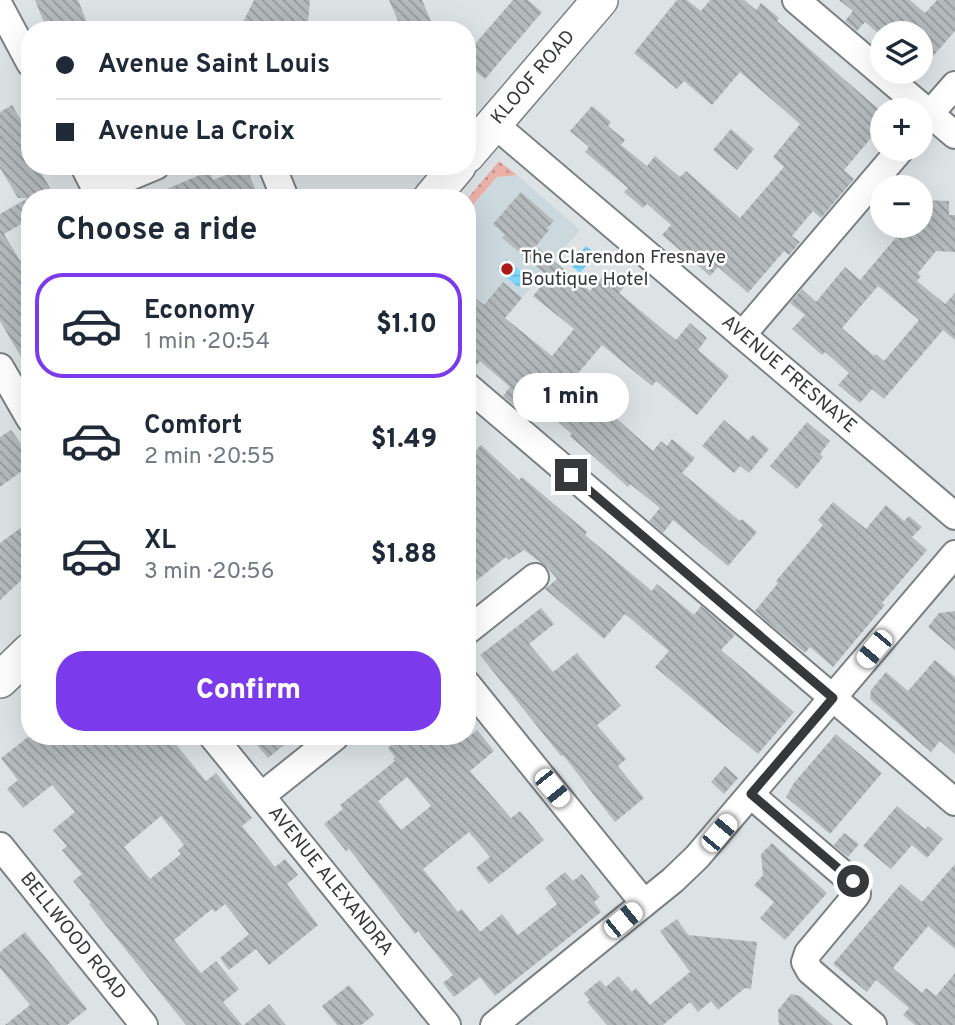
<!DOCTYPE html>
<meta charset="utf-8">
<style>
:root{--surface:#fff;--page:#f2f2f3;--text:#1f2937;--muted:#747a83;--line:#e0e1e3;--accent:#7c3aed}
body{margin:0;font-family:Overpass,sans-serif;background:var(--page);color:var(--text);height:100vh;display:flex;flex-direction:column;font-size:26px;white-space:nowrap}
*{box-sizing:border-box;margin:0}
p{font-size:23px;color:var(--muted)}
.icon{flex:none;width:38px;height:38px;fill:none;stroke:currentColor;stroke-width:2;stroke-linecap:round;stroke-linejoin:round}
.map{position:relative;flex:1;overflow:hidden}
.drawer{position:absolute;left:21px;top:189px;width:455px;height:556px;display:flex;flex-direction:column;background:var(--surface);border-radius:28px;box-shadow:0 7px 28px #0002}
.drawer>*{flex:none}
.hud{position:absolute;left:21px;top:21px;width:455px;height:154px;border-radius:28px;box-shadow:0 7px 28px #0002;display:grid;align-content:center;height:154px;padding:0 35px;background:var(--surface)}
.tools{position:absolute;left:870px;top:21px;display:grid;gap:14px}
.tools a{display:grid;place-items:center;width:63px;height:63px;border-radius:50%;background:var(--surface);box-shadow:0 7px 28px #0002;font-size:35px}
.end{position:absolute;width:32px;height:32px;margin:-16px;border:9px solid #363839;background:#fff;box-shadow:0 0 0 4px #fff}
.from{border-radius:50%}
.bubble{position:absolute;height:49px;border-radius:24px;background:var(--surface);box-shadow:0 7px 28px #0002;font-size:23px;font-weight:800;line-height:49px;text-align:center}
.car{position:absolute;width:21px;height:42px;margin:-21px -10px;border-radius:9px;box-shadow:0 0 5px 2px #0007;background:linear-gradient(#fff 24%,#345 0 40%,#fff 0 76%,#345 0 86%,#fff 0)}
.hud b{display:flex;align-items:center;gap:24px;height:66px;font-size:26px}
.hud b+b{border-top:2px solid var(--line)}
.hud i{width:18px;height:18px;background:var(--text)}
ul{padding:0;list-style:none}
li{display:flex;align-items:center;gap:21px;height:105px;margin:0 14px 10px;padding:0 21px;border:4px solid transparent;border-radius:28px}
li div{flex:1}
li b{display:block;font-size:26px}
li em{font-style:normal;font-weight:800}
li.on{border-color:var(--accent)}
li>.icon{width:63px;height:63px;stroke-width:1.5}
h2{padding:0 35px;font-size:32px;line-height:84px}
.cta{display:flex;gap:14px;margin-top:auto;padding:14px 35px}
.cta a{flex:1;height:80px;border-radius:28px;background:var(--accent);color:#fff;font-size:28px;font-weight:800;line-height:80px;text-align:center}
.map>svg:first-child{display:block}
.built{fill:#cbd8de}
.grass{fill:url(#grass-dots)}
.water{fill:url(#water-rules)}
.building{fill:url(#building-back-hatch);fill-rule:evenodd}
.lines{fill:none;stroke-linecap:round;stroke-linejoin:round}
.minor-casing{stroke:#7c8082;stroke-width:30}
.major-casing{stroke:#7c8082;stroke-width:38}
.minor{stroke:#fff;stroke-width:26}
.major{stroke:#fff;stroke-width:35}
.route{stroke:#363839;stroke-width:9}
.poi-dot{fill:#ac1a1a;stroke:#fff;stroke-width:2.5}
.labels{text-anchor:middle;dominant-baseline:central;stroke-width:5;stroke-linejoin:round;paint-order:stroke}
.street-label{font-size:19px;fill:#363839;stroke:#fff}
.poi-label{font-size:19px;fill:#363839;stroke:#fff;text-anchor:start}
</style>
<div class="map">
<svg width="955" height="1025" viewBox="0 0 955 1025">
<defs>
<pattern id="grass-dots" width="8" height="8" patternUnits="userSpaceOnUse" patternTransform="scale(1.75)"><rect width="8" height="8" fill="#eab1a9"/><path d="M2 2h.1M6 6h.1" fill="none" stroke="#be918b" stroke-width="1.8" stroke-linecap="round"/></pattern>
<pattern id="water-rules" width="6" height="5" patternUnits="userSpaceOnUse" patternTransform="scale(1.75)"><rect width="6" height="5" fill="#7fd6fc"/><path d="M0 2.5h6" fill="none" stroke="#6eb8d9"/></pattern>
<pattern id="building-back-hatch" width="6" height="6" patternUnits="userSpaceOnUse" patternTransform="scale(1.75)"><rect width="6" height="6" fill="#b5babc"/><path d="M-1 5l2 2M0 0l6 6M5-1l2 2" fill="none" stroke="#94989a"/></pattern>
</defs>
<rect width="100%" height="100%" fill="#dde2e4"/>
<path class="built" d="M517 175 580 230 467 362V212L498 177Z"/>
<path class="grass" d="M499 161 517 175 497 177 467 212V199Z"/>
<path class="water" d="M586 246 596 254 580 273 568 263 573 258 575 259Z
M506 259 524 274 531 276 530 280 524 281 518 287 497 269Z"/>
<path class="building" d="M35 0H78L90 30H47Z
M254 0H310L308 22 305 30H239Z
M389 0H422L435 30H402Z
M513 0H528L542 12 485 79 467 64V53Z
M677 0H687L701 11 710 0H744L756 10 761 3 779 18 777 21 882 112V125L844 170 854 179 821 218 813 211 792 236 800 242 789 255 784 251 748 293 718 267 710 276 662 235 671 225 647 204 643 208 624 192 628 188 585 152 589 147 570 131 592 106 611 122 608 126 625 140 621 145 647 166 655 156 680 177 686 171 740 218 784 167 773 157 800 124 740 72 712 105 684 81 677 89 634 53Z
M839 0H910L925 13 937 0H955V31L920 71V33H878L865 22 857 31 845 21 853 11Z
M12 105 30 135V166H37L56 198H30V219L4 234 30 277V372L0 321V214L28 198H18L0 168V112Z
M731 129 754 149 737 170 713 150Z
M246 167 259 198H146L209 171 213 180Z
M521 192 554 221 547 228 549 230 536 246 590 291 606 272 624 287 619 293 676 340 690 323 707 338 698 350 729 376 697 415 656 381 652 386 602 345 574 378 610 409 608 411 653 451 661 441 667 446 672 439 695 458 682 473 740 521 742 519 757 532 728 566 673 520 663 533 649 521 660 508 630 484 628 487 570 436 572 434 542 408 540 410 525 398 517 408 503 396 510 387 480 361 472 371H467V291L484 305 503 282 522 298 505 318 552 356 574 329 533 296 549 277 502 238 505 235 493 224Z
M920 200 949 201V215H955V252L936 251 918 273 921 276 917 281 945 304 955 293V340L943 330 884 399 872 389 860 403 838 385 849 373 825 352 822 355 792 329 805 315 790 303 802 289 816 302 845 267 860 280 898 235 887 226H920ZM878 286 919 320 884 361 876 354 874 356 842 328Z
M724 420 748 440 753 435 769 449 749 473 740 466 734 473 702 446Z
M807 422 830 441 820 454 823 457 797 489 770 466Z
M11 430 30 456V465L0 487V437Z
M481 445 519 480 522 477 587 532 585 535 652 591 657 584 694 615 701 606 735 635 721 650 794 712 758 754 655 667 669 651 625 614 604 639 545 589 557 579 547 567 524 550 509 560 506 557 467 588V460Z
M833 502 866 529 886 505 904 521 909 516 922 527 912 537 927 550 882 603 885 605 833 667 810 647 805 653 755 611 778 583 776 581 823 525 818 520Z
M30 521V572L0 600V543Z
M541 608 554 624 529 644 553 672 577 653 621 706 597 725 626 759 618 766 644 798 615 822 563 755 561 756 480 655Z
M955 611V650L928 627 939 613Z
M935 660 955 677V754L940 741 931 752 870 699 871 690 886 672 908 691Z
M477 730 494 751 470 771 511 818 520 811 544 840 489 884 476 868 490 857 469 832 423 869 458 912 462 909 480 932 502 914 518 935 557 904 545 888 565 872 573 881 582 874 600 897 594 902 601 912 495 996 480 977 454 997 443 983 453 975 418 931 415 934 349 849 346 851 324 824 343 809 340 805 395 761 393 759 395 757 388 748 401 737H469ZM407 777 431 806 401 830 378 801Z
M836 734 882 773 830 834 786 797 794 783Z
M28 737H170L206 781 216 773 252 818 242 826 275 867 285 859 298 875 287 884 318 925 269 965 256 949 229 970 220 958 249 934 225 904 215 912 212 909 174 940 201 973 216 961 239 989 223 1002 242 1025H186L89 904 91 903 73 881 82 874 62 850 67 846 53 830 75 812 52 785 23 808 7 789 18 780 1 758ZM161 816 184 845 178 850 181 854 150 879 124 847Z
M250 737H294L268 758Z
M725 766 738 778 724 794 711 782Z
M897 806 925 829 928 826 943 839 927 858 912 845 891 869 863 846Z
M844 833 859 844 848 857 834 845Z
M772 843 827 893 785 940 760 918 774 902 754 885 763 875 761 854Z
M955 864V949L928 926 893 968 922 993 926 988 936 996 955 973V1025H915L903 1015 909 1008 876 980 867 992 833 964 901 884 922 902Z
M677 919 688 935 757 942 751 989 745 988 718 1010 711 1001 698 1012 690 1002 663 1025H607L587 1002 590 1000 584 993 600 980 606 987 618 976 632 992 636 988 650 1005 690 972 660 931Z
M25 932 87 1009 67 1025H5L30 1005 0 968V952Z
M349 985 374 1015 361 1025H337L322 1006Z
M791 994 800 996 833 1025H779L778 1010Z
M269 1004 286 1025H244Z"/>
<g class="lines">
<g class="minor-casing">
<g id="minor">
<path d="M796 0 955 135"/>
<path d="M0 7 30 63"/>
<path id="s1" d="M494 124 955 516"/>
<path d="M920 125 955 85"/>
<path d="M84 166 100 198"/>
<path d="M272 166 285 198"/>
<path d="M96 191 156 166"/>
<path d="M742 335 901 149"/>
<path d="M0 367 30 419"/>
<path d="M467 386 955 802"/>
<path d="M467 631 535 577"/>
<path d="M467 684 644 903"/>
<path id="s2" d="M213 737 447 1025"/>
<path d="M751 795 856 885 857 894 854 898 808 953 805 962 810 971 873 1025"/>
<path d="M261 796 335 737"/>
<path id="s3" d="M0 846 144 1025"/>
<path d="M494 1025 673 880 697 857 955 554"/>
</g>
</g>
<g class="major-casing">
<g id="major">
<path id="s4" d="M467 155 600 0"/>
<path d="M431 198 458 166"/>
<path d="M0 680 30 651"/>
</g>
</g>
<use href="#minor" class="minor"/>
<use href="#major" class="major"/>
</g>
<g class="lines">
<path class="route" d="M571 475 833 698 751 794 853 881"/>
</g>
<circle class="poi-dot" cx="507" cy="269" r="7"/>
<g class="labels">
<g class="street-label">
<text stroke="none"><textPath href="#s4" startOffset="102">KLOOF ROAD</textPath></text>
<text stroke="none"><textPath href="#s1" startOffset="387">AVENUE FRESNAYE</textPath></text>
<text stroke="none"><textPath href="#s2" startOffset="186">AVENUE ALEXANDRA</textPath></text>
<text stroke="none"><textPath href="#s3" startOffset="116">BELLWOOD ROAD</textPath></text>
</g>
<g class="poi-label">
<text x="521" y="258">The Clarendon Fresnaye<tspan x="521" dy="22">Boutique Hotel</tspan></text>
</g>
</g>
</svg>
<div class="tools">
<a><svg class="icon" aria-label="layers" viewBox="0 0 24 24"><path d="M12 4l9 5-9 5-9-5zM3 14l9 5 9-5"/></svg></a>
<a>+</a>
<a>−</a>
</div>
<i class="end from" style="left:853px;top:881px"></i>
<i class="end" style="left:571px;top:475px"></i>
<div class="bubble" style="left:513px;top:373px;width:116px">1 min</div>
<i class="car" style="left:874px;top:649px;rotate:220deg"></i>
<i class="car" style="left:552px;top:788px;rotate:141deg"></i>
<i class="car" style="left:719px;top:833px;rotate:40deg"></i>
<i class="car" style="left:623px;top:920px;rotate:51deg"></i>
<div class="hud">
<b><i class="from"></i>Avenue Saint Louis</b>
<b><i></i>Avenue La Croix</b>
</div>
<section class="drawer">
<h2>Choose a ride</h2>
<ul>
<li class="on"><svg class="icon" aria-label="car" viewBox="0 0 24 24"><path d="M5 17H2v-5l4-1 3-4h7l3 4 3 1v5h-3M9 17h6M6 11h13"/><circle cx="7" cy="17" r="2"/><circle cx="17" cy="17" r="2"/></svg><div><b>Economy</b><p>1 min · 20:54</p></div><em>$1.10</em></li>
<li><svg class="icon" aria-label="car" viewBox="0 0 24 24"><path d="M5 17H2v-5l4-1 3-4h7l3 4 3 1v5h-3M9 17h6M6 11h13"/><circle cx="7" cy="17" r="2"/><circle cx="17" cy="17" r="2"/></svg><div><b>Comfort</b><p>2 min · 20:55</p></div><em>$1.49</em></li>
<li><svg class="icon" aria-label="car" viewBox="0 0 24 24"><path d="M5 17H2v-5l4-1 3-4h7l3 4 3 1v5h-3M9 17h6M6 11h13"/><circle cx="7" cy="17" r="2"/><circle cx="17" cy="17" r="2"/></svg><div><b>XL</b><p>3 min · 20:56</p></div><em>$1.88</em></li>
</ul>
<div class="cta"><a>Confirm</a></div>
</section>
</div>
